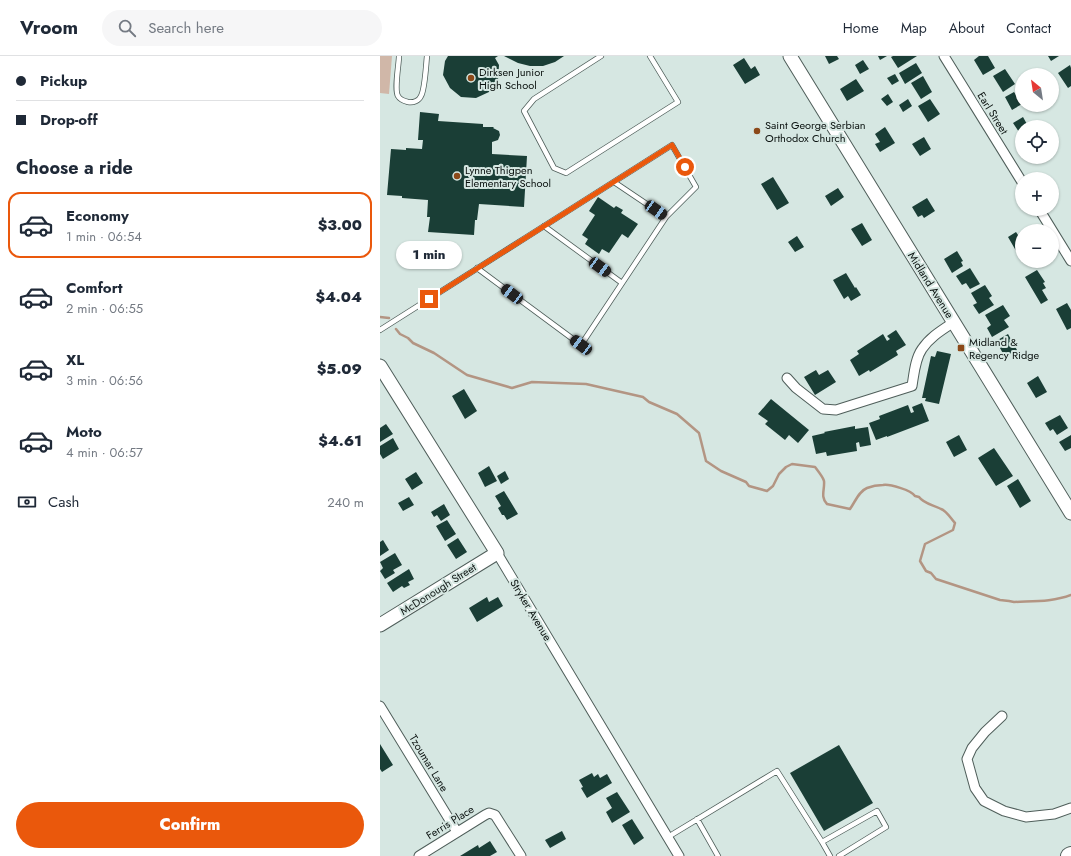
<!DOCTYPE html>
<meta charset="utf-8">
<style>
:root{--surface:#fff;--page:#f6f6f7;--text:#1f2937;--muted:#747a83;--line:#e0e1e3;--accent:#ea580c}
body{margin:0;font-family:Jost,sans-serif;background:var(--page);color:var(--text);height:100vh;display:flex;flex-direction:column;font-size:15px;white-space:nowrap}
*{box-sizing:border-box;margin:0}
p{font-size:13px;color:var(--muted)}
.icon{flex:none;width:22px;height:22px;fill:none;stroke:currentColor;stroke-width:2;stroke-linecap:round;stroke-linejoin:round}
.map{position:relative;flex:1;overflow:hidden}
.sheet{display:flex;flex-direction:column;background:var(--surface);width:380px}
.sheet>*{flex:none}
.top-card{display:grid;align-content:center;height:88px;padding:0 16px;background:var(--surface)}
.needle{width:26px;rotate:330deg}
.buttons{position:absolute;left:635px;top:12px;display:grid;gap:8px}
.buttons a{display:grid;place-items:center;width:44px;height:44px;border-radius:50%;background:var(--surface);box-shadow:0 1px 3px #0004;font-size:20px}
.end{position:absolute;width:18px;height:18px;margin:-9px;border:5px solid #ea580c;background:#fff;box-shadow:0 0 0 2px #fff}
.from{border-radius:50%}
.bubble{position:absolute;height:28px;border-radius:14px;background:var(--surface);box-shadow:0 1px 3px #0004;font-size:13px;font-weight:800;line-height:28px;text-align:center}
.car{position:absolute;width:12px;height:24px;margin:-12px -6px;border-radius:5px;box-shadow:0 0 3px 1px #0007;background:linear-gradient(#222 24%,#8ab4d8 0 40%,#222 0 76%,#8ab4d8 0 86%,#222 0)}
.top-card b{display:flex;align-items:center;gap:14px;height:38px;font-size:15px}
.top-card b+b{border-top:1px solid var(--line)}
.top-card i{width:10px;height:10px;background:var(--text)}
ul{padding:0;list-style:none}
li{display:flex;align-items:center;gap:12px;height:66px;margin:0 8px 6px;padding:0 8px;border:2px solid transparent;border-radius:12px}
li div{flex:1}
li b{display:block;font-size:15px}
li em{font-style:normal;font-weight:800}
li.selected{border-color:var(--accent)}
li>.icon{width:36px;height:36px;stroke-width:1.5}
h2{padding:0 16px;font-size:18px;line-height:48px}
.pay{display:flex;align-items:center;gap:10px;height:44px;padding:0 16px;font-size:15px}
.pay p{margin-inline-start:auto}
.button{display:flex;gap:8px;margin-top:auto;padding:8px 16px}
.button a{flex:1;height:46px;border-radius:24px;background:var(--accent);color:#fff;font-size:16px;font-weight:800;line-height:46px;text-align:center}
header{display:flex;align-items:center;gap:24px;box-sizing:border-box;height:56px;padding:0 20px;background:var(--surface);border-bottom:1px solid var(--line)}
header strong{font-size:19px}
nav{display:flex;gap:22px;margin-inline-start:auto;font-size:14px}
.search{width:280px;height:36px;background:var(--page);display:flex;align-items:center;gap:10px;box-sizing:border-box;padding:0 14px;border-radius:22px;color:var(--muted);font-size:15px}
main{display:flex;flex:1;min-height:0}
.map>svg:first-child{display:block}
.green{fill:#d0b7a8}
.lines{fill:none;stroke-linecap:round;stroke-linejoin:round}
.stream{stroke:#b39583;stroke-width:2.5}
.building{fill:#1a3e36}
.lane-casing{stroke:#4f5e5a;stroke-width:6}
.street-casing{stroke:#4f5e5a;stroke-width:11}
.secondary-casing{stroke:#4f5e5a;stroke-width:15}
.highway-casing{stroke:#4f5e5a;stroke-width:18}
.lane{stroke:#fff;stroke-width:4.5}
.street{stroke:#fff;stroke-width:9}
.secondary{stroke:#fff;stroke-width:13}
.highway{stroke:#fff;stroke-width:16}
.route{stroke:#ea580c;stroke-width:5}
.poi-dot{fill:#8c4919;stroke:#d6e7e2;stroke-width:1.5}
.labels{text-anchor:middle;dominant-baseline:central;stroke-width:4;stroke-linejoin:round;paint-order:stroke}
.poi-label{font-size:11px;fill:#09100e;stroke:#d6e7e2;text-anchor:start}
.street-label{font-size:11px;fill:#09100e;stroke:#d6e7e2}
</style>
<header>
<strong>Vroom</strong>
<div class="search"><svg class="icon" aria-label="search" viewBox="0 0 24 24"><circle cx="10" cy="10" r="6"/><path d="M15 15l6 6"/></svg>Search here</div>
<nav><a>Home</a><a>Map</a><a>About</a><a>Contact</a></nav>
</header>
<main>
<section class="sheet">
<div class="top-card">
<b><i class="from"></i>Pickup</b>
<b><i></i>Drop-off</b>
</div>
<h2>Choose a ride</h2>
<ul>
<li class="selected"><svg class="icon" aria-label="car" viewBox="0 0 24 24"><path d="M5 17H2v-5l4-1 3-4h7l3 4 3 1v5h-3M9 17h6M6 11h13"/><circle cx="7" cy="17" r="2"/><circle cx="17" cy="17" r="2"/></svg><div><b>Economy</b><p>1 min · 06:54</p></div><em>$3.00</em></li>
<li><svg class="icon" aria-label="car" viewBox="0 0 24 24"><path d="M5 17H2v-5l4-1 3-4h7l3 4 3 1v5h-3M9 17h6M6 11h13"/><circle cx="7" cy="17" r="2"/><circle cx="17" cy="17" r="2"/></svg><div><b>Comfort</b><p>2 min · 06:55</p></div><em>$4.04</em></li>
<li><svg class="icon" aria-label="car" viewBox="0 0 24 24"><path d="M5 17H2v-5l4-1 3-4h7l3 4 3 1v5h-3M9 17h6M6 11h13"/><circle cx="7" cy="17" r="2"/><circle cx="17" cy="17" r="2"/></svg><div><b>XL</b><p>3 min · 06:56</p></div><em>$5.09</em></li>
<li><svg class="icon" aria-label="car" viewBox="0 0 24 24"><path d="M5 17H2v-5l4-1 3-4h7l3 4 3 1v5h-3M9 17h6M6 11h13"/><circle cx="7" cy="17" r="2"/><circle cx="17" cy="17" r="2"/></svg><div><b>Moto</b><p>4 min · 06:57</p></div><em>$4.61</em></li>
</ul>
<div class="pay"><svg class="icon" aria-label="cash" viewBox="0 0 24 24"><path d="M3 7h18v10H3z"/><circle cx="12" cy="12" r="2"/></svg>Cash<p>240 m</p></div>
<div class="button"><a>Confirm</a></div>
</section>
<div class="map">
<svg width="691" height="800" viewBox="0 0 691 800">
<rect width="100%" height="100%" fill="#d6e7e2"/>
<path class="green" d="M0 0H12L9 38 0 37Z"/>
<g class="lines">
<path class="stream" d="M0 261 9 262
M16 273 20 278 28 282 33 287 54 297 87 319 132 332 152 326 206 328 263 341 269 346 297 358 319 377 326 405 341 415 366 426 369 430 387 435 393 430 399 418 406 411 412 408 435 411C438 415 443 421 444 425 445 433 440 441 447 448L470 453C475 446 479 435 487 432 492 430 498 429 503 429 510 428 531 434 535 440L539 441C544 448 554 449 561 453 567 455 571 463 575 467L573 474 545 488 540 505 546 515 551 517 556 523 620 544 629 545 634 546C653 545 673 546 691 539"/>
</g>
<path class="building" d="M68 0H118L115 2 119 9 118 24 109 36 96 42 81 41 70 32 63 19 65 5Z
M124 0H184L175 6 163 10H150L138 7Z
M445 0H457L459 3 449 8Z
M498 0H507L500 4Z
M513 0H537L518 12 511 1Z
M599 0H608L615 12 603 19 594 4Z
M668 0H679L671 5Z
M364 2 371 13 375 10 380 19 365 28 353 9Z
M483 4 489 13 480 18 475 9Z
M536 7 542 17 525 28 519 17Z
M690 9 691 12V30L688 32 678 17Z
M625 13 635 28 623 36 613 20Z
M515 18 519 25 512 29 507 22Z
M543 20 552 36 541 43 531 27Z
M476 23 484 35 467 45 460 33Z
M634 36 642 48 632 54 625 41Z
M508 38 513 46 507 50 501 43Z
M528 43 532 50 523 56 519 49Z
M550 43 560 58 548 66 538 50Z
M40 56 59 58 58 65 103 68V71H114L113 72 119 75 120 79 118 84 112 86V98L147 100 144 151 99 148 97 164H95L94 179 48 176 50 161H47L48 144 22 142V140L7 139 11 93 26 94V92L42 93 43 84H38Z
M643 61 648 70 642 71V74L639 76 633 67Z
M505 71 515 87 500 96 495 88 500 86 495 78Z
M544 81 551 93 540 100 532 88Z
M393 121 409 147 397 154 381 128Z
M458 132 464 141 451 150 445 140Z
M218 141 234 152 236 150 243 154 241 157 258 168 248 182 242 178 229 197 222 193 219 198 205 188 208 183 202 179 215 159 209 155Z
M547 142 555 155 544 162 542 159 538 161 532 151Z
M482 167 492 184 482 190 471 173Z
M636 176 642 185V205L628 181Z
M417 180 424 191 415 196 408 186Z
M577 195 583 205 581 206 583 210 572 217 564 203Z
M590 212 600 228 590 233 586 227 582 229 576 220Z
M657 214 665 226 663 227 666 232 662 234 668 244 661 248 645 221Z
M466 217 475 232 476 231 481 239 471 245 468 240 464 243 453 224Z
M605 229 612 240 609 242 614 249 599 258 593 249 597 247 591 237Z
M687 247 691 254V272L687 274 676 253Z
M623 249 630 260 624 264 629 271 612 281 607 272 611 269 605 259Z
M516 274 526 289 516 295 518 299 490 316 489 314 479 320 470 304 479 298 477 295 503 278 507 285 510 283 507 280Z
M628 278 637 294 625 301 616 285Z
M557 295 571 298 559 348 545 345 546 342H542L551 300 555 301Z
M436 314 439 319 448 314 456 326 435 339 424 321Z
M658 320 667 336 656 342 647 327Z
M84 333 97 355 85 363 72 340Z
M391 343 429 374 418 387 409 379 405 384 385 368 388 365 378 358Z
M542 347 549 365 507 381V380L496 384 489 367 500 363 499 360 528 349 531 357 534 356 532 351Z
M680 359 688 372 677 379 673 373 670 375 665 367Z
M6 368 13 378 0 386V372Z
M475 370V373L488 371 491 389 480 391 479 386 476 387 477 395 447 400 446 396 436 398 432 380 445 377 444 376Z
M579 379 587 394 574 401 566 386Z
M691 379V392L685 395 679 386Z
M13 382 19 393 3 403 0 398V390Z
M614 392 633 420 616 430 598 402Z
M109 410 117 425 105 431 98 417Z
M125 415 129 423 121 428 117 420Z
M36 416 43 427 32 434 25 423Z
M638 423 651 445 640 452 627 430Z
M124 435 138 458 127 464 124 459H122L118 452 121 450 115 440Z
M29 441 34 449 23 455 18 447Z
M64 448 70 459 61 465 57 459 54 461 51 456Z
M67 464 76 478 65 485 56 470Z
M78 482 87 496 76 503 67 489Z
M3 484 9 494 0 500V486Z
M15 497 22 509 13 514 15 517 5 523 0 515 3 512 0 506Z
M29 513 34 523 28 526 30 529 24 532 22 530 13 536 7 527Z
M107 541 109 546 118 541 123 550 97 566 89 552Z
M0 688 13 709 2 716 0 713Z
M459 689 493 747 444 775 410 717Z
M212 717 214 721 218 718 220 722 227 718 232 727 207 742 201 732 203 731 199 724Z
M237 736 250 756 232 767 226 756 232 752 226 742Z
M252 763 264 782 254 789 242 769Z
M182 775 186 783 170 792 165 784Z
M110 785 117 796 110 800H80L98 789 99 792Z"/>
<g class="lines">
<g class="lane-casing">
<path id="lane" d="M19 0C19 8 14 34 18 40 20 44 24 45 28 46 33 47 39 45 41 40 45 33 46 9 47 0
M221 0 154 43 144 55 174 112 186 117 298 46 270 0
M234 126 286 161
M164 170 242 227
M0 274C97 212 195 151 292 89L316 131 286 161 201 289 97 212
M317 763 338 800
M288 781 397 715 442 786 497 755 506 771 459 800
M442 786 450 800"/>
</g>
<g class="street-casing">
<path id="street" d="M564 0 642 126
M659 153 691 205
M407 322 416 332 443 353 456 354 532 330C534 318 535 303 542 293 550 281 562 274 574 266
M117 497 299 800
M0 650 77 776
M622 660 605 676 592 692 587 703 595 732 604 745 624 755 646 761 674 758 691 752
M39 800 105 759 109 757 115 759 141 800"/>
</g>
<g class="secondary-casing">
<path id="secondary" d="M410 0 691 457
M0 310 117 497 0 569"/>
</g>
<g class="highway-casing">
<path id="highway" d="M689 800 691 799"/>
</g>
<use href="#lane" class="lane"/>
<use href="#street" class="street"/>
<use href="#secondary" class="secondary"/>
<use href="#highway" class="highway"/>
</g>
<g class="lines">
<path class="route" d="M49 243 292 89 305 111"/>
</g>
<g class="poi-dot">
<circle cx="91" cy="22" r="4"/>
<circle cx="377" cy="75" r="4"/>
<circle cx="77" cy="120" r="4"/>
<rect x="577" y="288" width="8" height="8" rx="2"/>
</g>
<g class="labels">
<g class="poi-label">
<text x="99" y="16">Dirksen Junior<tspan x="99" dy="13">High School</tspan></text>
<text x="385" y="69">Saint George Serbian<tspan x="385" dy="13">Orthodox Church</tspan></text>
<text x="85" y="114">Lynne Thigpen<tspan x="85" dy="13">Elementary School</tspan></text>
<text x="589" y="286">Midland &amp;<tspan x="589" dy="13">Regency Ridge</tspan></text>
</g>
<g class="street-label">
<text transform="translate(613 57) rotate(58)">Earl Street</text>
<text transform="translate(551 229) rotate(58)">Midland Avenue</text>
<text transform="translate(58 533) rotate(-32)">McDonough Street</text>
<text transform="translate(151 554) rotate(59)">Stryker Avenue</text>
<text transform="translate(49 707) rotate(59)">Tzoumar Lane</text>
<text transform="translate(70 766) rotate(-32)">Ferris Place</text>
</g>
</g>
</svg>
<div class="buttons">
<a><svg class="needle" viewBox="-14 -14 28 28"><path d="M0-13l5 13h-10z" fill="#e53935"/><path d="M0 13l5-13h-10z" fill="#747a83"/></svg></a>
<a><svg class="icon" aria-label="locate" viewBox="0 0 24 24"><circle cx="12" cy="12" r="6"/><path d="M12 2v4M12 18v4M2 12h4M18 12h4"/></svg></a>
<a>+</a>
<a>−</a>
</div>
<i class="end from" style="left:305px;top:111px"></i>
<i class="end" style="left:49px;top:243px"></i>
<div class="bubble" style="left:16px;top:185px;width:66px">1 min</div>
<i class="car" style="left:276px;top:154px;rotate:124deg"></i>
<i class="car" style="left:220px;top:211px;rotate:126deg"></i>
<i class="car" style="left:132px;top:238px;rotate:307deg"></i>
<i class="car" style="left:201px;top:289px;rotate:307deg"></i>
</div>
</main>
